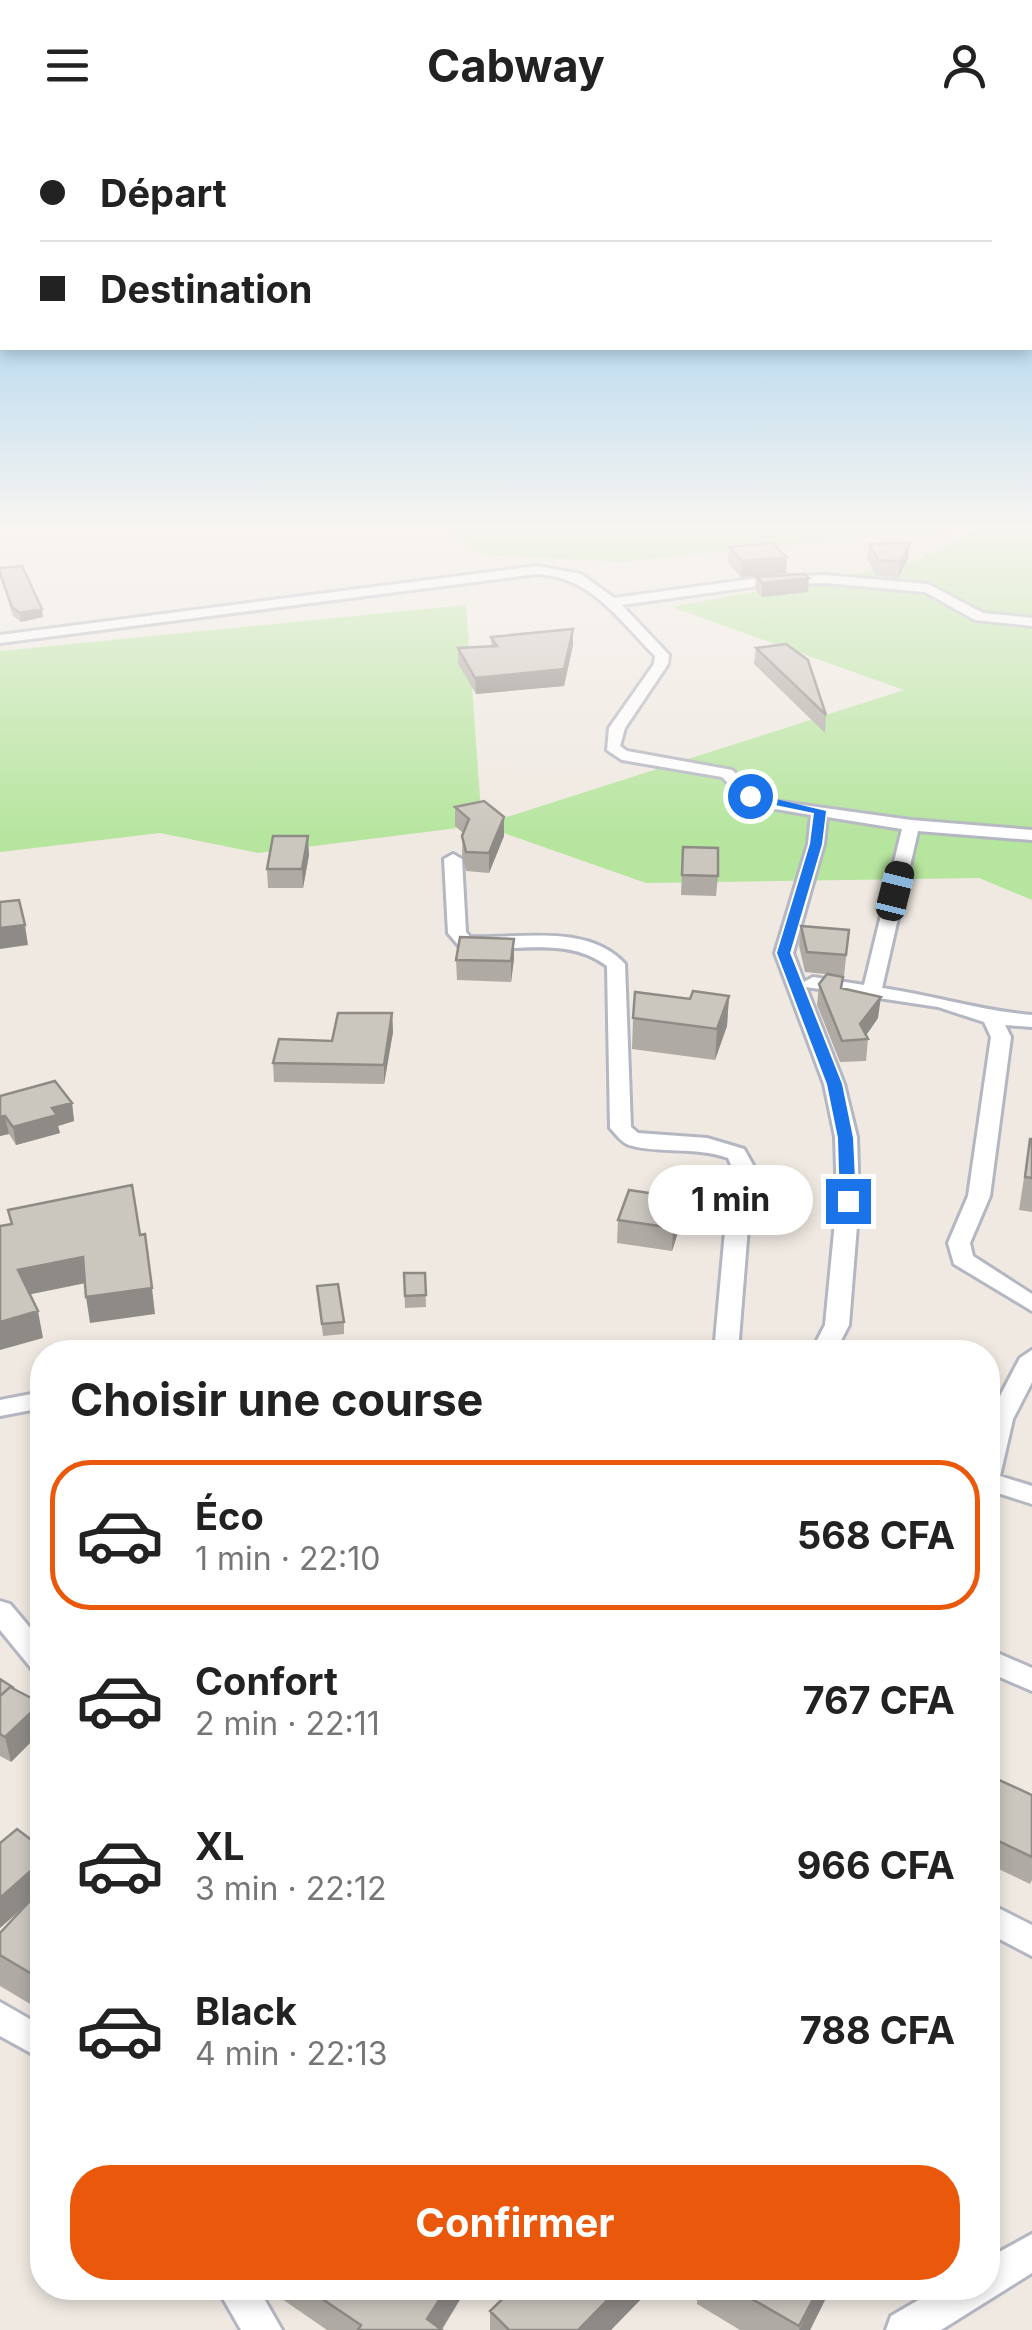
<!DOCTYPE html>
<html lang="fr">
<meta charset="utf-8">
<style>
:root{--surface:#fff;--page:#f2f2f2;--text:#222;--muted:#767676;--line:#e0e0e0;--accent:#ea580c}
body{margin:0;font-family:Inter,sans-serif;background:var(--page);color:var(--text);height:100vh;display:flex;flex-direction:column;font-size:38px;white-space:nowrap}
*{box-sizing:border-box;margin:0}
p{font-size:32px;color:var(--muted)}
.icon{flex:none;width:55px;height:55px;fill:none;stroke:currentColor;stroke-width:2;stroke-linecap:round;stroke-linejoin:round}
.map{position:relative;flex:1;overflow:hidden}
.drawer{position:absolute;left:30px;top:1210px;width:970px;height:960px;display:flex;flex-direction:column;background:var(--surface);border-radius:40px;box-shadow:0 5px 15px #0003}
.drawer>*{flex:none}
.guide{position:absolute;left:0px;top:0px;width:1032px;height:220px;box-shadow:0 5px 15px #0003;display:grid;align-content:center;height:220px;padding:0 40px;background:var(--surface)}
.end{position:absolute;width:45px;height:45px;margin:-22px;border:12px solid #1a73e8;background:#fff;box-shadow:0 0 0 5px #fff}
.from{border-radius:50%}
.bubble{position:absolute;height:70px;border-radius:35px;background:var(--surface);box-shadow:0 5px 15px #0003;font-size:32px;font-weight:700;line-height:70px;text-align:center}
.car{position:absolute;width:30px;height:60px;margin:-30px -15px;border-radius:12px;box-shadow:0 0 8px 2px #0007;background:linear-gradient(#222 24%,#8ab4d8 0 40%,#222 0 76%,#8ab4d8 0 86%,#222 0)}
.guide b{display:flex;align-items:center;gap:35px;height:95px;font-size:38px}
.guide b+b{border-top:2px solid var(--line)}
.guide i{width:25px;height:25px;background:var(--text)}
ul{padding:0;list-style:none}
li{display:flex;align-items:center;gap:30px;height:150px;margin:0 20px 15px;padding:0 20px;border:5px solid transparent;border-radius:40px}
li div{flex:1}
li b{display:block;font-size:38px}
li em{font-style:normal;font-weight:700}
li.current{border-color:var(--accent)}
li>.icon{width:90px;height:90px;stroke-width:1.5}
h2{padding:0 40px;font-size:45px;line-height:120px}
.cta{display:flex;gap:20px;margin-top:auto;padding:20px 40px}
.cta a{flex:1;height:115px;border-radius:40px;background:var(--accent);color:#fff;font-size:40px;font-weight:700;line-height:115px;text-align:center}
header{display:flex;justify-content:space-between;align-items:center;height:130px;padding:0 40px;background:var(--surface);font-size:45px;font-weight:700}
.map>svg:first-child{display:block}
.green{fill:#b6e59e}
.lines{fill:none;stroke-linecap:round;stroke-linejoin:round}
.minor-casing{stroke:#b4b7c1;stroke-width:6}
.minor{fill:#fff;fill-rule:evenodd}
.wall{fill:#afaba4}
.shaded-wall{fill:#8e8b86}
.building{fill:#cbc7bf;stroke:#8e8b86;stroke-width:2.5}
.route{fill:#1a73e8}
</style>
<header><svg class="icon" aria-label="menu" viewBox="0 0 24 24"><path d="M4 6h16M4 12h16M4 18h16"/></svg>Cabway<svg class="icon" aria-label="person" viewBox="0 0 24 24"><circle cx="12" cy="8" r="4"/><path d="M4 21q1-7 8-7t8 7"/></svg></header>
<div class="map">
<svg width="1032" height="2200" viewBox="0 0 1032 2200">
<rect width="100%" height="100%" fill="#efe9e1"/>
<path class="green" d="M444 398H960L621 432 482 425Z
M984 398H1032V770L979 748 646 753 481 695 258 723 160 703 0 722V521L466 475 482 695 904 560 672 477 909 433Z"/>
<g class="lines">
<g class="minor-casing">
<path id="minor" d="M537 436 581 444 614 468 766 447 825 445 928 454 983 483 1032 488V496L975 490 925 462 825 453 766 455 622 475 669 525 668 534 625 598 620 616 627 621 732 640 755 662 774 671 911 690 1032 700V710L918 701 882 858C933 865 981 881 1032 885V897L1005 895 1011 907 990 1066 970 1113 973 1126 1032 1164V1181L954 1134 948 1113 968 1066 991 907 984 892 938 877 806 857 844 954 857 1007 859 1071 849 1195 835 1222H811L825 1195 837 1071 835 1007 824 954 775 823 808 714 811 685 758 676 743 668 722 647 622 630 607 620 609 598 654 534 655 526C619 490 592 447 537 444L0 513V505ZM827 687 902 699 864 855 813 847 804 852 793 823 824 714Z
M453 724 462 729 466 802 470 807C519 809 588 793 625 834L631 997 638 1003 707 1008 744 1019 753 1035 738 1222H714L731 1035 728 1028C694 1016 658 1024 629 1015 621 1012 616 1004 610 998L607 836C563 803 508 826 459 816L448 803 444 729Z
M1032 1220V1252L1013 1289 1000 1346 1032 1356V1374L988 1360V1289L1020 1228Z
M42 1262V1278L0 1286V1270Z
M0 1471 10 1474 42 1512V1542L32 1539 0 1500Z
M988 1519 1032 1538V1561L988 1542Z
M988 1773 1032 1795V1826L988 1803Z
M0 1872 42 1896V1929L0 1906Z
M1032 2104V2143L941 2200H886L891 2186 939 2158H988V2128Z
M217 2158H258L282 2200H241Z"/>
</g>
<use href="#minor" class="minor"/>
</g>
<path class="wall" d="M910 413 908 429 898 448 877 446 867 430 869 414Z
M729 417 787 427 786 443 741 447 728 433Z
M0 438 43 487 21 492 13 486 0 447Z
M756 447 808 462 762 467 755 460Z
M491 507 573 515 564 556 476 564 458 534V518L491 516Z
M756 518 826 585 825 603 754 534Z
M455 677 504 687V706L489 743 466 741 462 725 463 703 455 696Z
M683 717 718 746 716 766 681 765Z
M309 725 303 758H268L267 739Z
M801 796 849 800 844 846 805 842 799 816Z
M514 809V829L511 852 457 850 456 830Z
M819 854 842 858 878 888 866 905 868 909 866 931 840 932 817 875Z
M729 866 727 896 715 930 632 919 633 888Z
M392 883 393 902 384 954 274 952 273 933 332 911Z
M0 966 72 973 74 991 58 996 60 1003 16 1015 9 1004 0 1006Z
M1030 1009H1032V1082L1019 1080Z
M618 1090H682L672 1121 617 1113Z
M404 1143H425L426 1177 405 1178Z
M317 1156 344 1192V1204L323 1206Z
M0 1549 42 1582V1601L11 1632 0 1626Z
M988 1645 1032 1665V1750L1030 1754 988 1734Z
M0 1713 42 1718V1881L0 1856V1803L28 1774 0 1798Z
M266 2158H467L442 2200H327Z
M698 2158H831L810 2200H740L697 2174Z
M644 2166 611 2200H490V2181Z"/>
<path class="shaded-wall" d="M910 413 908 429 898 448 900 432Z
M787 427 786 443 741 447 742 431Z
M809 448 808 462 762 467V453Z
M42 479 43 487 21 492 20 483Z
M573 499V515L564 556 476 564 475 548Z
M504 687V706L489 743V723Z
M308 706 309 725 303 758 302 739Z
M25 795 28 815 0 819V798Z
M514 809V829L511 852V831Z
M729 866 727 896 715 930 717 899Z
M881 867 878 888 863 910 860 894Z
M392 883 393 902 384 954V935Z
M72 973 74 991 58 996 60 1003 16 1015 13 997 52 978Z
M5 986 9 1004 0 1006V987Z
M683 1068 682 1090 672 1121 673 1098Z
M83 1127 86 1153 22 1166 18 1140Z
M152 1158 155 1184 90 1193 86 1167Z
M38 1181 43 1208 0 1220V1192Z
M998 1546 993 1570 988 1580V1564Z
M41 1573 42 1601 11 1632 5 1607Z
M42 1731V1760L0 1798V1768Z
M447 2158H467L441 2200 427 2189Z
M619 2158H644V2166L611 2200H578Z
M819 2158H831L810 2200H799Z"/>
<path class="building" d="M772 413 787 427 742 431 729 417Z
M910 413 900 432 878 430 869 414Z
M22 436 42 479 20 483 12 477 0 443V438Z
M804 444 809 448 762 453 756 447Z
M573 499 564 539 475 548 458 518 497 516 491 507Z
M786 514 808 530 826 585 756 518Z
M484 671 504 687 489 723 466 722 462 706 469 689 455 677Z
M273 706H308L302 739H267Z
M683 717 718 718V746L682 745Z
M19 770 25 795 0 798V772Z
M801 796 849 800 846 825 807 822Z
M460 807 514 809 511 831 456 830Z
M827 844 843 847 841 858 881 867 860 894 868 909 842 911 819 854Z
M693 861 729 866 717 899 633 888 635 862 690 869Z
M338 883H392L384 935 273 933 279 909 332 911Z
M55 951 72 973 52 978 57 985 13 997 5 986 0 987V966Z
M1030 1009H1032V1048L1025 1047Z
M132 1055 140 1105 145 1104 152 1158 86 1167 83 1127 18 1140 38 1181 0 1192V1096L12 1094 8 1080Z
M629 1060 683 1068 673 1098 618 1090Z
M404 1143H425L426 1165 405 1166Z
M338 1154 344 1192 322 1194 317 1156Z
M988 1541 998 1546 988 1564Z
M0 1549 14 1558 10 1557 0 1566Z
M10 1557 41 1573 5 1607 0 1604V1566Z
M988 1645 1032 1665V1727L988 1706Z
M17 1699 42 1718V1731L0 1768V1713Z
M42 1758V1850L0 1825V1803Z
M306 2158H447L427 2189 442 2200H358L361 2195Z
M514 2158H619L578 2200H509L490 2181Z
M733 2158H819L799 2196Z"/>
<linearGradient id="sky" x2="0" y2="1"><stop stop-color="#7abfeb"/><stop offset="0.56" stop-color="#f8f5f2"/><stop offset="1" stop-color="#f8f5f2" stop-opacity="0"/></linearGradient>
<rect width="1032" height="706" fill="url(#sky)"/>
<path class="route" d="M750 663 826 681 822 714 790 823 842 954 853 1008 856 1071 848 1076 840 1071 838 1008 827 954 777 823 810 714 814 683 746 669Z"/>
</svg>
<i class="end from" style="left:750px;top:666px"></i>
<i class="end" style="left:848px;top:1071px"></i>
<div class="bubble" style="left:648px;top:1035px;width:165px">1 min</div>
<i class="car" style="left:895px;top:761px;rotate:14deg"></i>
<div class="guide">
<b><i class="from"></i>Départ</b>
<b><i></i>Destination</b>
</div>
<section class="drawer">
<h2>Choisir une course</h2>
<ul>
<li class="current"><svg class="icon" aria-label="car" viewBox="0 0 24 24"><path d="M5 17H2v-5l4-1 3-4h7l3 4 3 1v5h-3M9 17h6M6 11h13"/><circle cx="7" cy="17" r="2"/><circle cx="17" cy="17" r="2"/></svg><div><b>Éco</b><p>1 min · 22:10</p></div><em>568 CFA</em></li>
<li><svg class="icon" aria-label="car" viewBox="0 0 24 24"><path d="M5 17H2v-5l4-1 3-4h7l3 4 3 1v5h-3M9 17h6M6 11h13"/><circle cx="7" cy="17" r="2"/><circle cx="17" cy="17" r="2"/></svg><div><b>Confort</b><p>2 min · 22:11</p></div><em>767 CFA</em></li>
<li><svg class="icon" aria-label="car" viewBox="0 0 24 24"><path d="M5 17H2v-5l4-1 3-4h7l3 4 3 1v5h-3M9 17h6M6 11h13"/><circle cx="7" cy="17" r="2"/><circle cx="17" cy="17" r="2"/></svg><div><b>XL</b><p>3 min · 22:12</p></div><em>966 CFA</em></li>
<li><svg class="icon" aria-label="car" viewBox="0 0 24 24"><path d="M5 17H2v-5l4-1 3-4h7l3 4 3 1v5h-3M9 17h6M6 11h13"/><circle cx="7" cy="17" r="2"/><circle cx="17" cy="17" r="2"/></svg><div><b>Black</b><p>4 min · 22:13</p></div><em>788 CFA</em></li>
</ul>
<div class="cta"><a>Confirmer</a></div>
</section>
</div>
